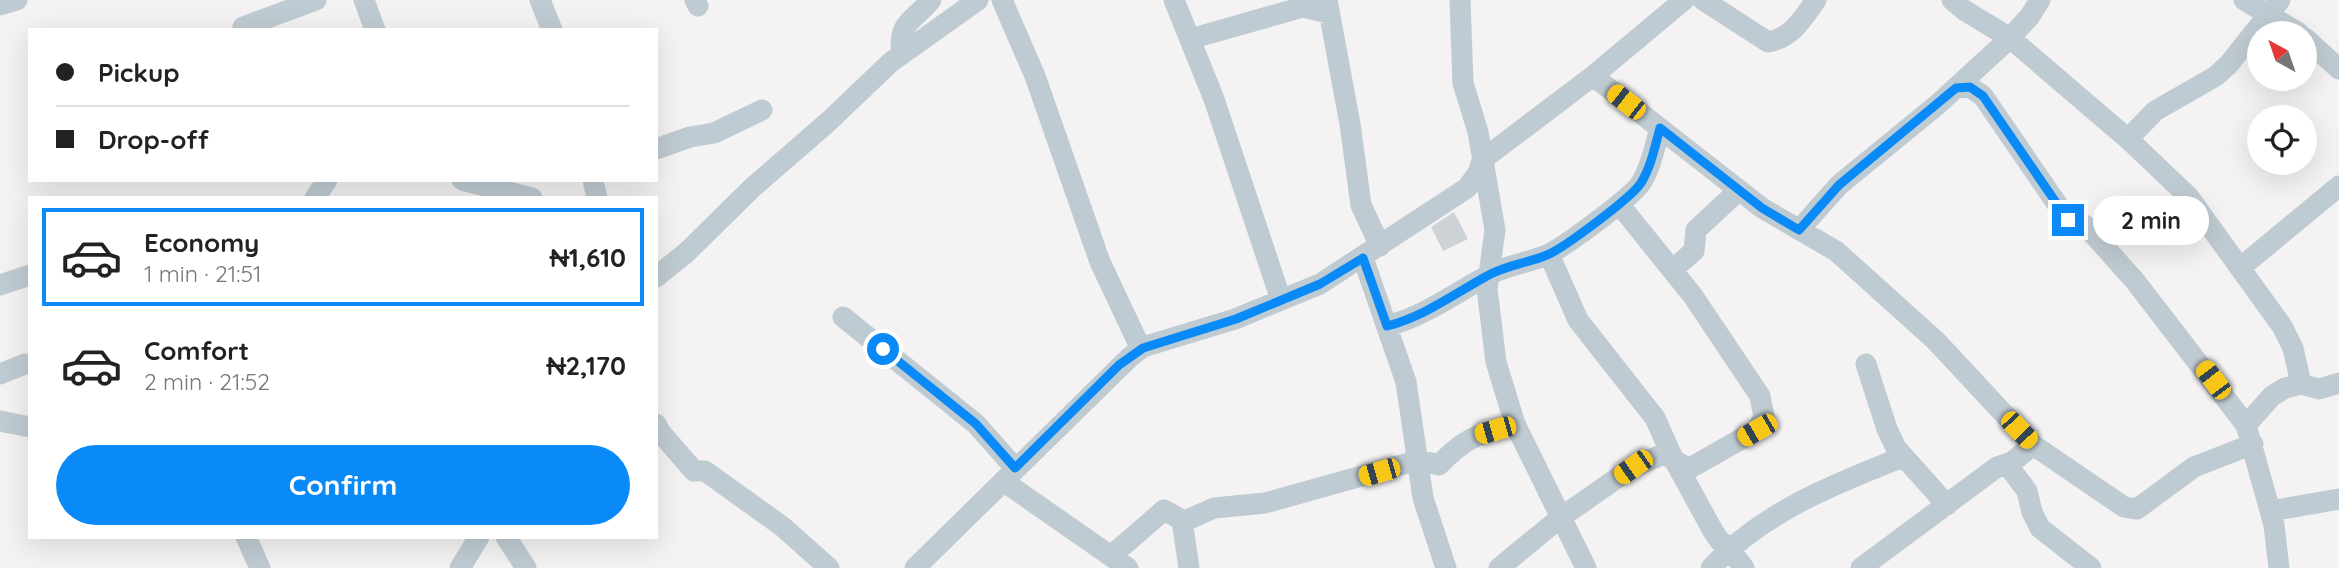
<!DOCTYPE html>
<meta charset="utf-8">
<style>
:root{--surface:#fff;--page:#f2f2f2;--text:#222;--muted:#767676;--line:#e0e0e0;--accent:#0a8af6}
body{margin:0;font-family:Quicksand,sans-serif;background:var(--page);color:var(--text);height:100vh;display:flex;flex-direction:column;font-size:26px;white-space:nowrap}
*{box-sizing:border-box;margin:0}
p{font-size:23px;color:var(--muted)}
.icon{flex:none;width:38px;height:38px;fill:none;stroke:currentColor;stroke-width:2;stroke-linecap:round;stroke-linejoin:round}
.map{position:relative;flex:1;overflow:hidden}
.panel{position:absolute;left:28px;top:196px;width:630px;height:343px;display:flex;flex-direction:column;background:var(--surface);border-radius:0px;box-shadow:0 7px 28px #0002}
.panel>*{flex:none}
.banner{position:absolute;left:28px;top:28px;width:630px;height:154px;border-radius:0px;box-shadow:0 7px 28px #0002;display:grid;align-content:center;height:154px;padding:0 28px;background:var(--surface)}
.needle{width:46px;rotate:320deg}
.controls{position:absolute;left:2247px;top:21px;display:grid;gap:14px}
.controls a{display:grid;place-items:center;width:70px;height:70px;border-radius:50%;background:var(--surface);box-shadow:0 7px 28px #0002;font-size:35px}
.end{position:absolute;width:32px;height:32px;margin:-16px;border:9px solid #0a8af6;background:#fff;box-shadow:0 0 0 4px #fff}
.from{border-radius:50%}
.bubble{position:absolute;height:49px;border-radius:24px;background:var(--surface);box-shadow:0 7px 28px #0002;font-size:23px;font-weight:700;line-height:49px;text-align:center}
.car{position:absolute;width:21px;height:42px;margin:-21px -10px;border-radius:9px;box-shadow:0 0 5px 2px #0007;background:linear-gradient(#f5c518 24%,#345 0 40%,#f5c518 0 76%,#345 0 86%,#f5c518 0)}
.banner b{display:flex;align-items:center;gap:24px;height:66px;font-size:26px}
.banner b+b{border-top:2px solid var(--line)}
.banner i{width:18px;height:18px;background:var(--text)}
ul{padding:12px 0 0;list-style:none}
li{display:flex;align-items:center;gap:21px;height:98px;margin:0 14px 10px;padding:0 14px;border:4px solid transparent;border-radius:0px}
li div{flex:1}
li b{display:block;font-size:26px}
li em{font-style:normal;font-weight:700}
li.active{border-color:var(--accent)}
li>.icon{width:63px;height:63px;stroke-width:1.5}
.action{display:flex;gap:14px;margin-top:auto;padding:14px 28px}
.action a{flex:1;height:80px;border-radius:42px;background:var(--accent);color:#fff;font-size:28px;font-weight:700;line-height:80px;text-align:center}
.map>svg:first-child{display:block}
.building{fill:#cdd2d6}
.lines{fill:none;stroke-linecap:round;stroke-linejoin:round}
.minor{stroke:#bfcbd2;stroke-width:21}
.route{stroke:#0a8af6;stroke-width:9}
</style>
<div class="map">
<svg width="2339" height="568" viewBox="0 0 2339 568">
<rect width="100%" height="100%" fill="#f4f2f2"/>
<path class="building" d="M1454 212 1468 239 1443 251 1431 227Z"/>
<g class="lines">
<path class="minor" d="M364 0 375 30
M540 0 552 30
M695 0 698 6
M1002 0 1035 76 1100 262 1141 349
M1174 0 1214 99 1281 300
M1327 0 1350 124 1361 205 1380 246
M1460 0 1463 83 1478 132 1495 230 1487 289 1496 362 1515 424 1586 568
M1703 0 1768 42C1792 38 1803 18 1816 0
M1952 0 1964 10 2010 38 2128 139 2188 196 2282 326 2293 348 2301 384
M2244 0 2299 33
M0 5 17 0
M243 27 316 0
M2305 38 2339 69
M1190 39 1303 7 1328 13
M902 54C897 22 914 21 931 0
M1593 76 1762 208 1836 251 1936 341 2033 445 2124 507 2137 509 2194 467 2253 444
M1956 88 1970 87 1983 96 2068 220 2085 225 2135 281 2246 425 2274 525 2279 568
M2128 139 2155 111 2216 76 2229 64 2280 0
M656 149 690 137 714 133 762 110
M462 180 532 198
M593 180 597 198
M315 198 327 180
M1799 230 1839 185 1937 105 2010 38 2030 16 2040 0
M1549 254 1578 320 1655 418 1672 456 1713 531 1719 540 1729 548 1744 568
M1363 258 1406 382 1423 498 1446 568
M2240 268 2339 186
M1672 270 1694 251 1696 230 1739 190
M656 277 687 252 752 188 828 122 891 62 978 0
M0 285 30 275
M843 317 976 424 1015 468
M1387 326C1423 317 1454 294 1487 276 1505 265 1528 263 1547 255 1564 247 1631 198 1641 183 1651 167 1655 146 1660 128
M1866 364 1887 429 1896 448 1947 505
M0 374 25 364
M0 421 30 427
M656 424 661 433 694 471H705L783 527 829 568
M2246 425 2272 396 2285 388 2301 384 2319 389 2339 383
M2007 464 2027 491 2032 512 2040 528 2091 568
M1003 481 1128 568
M2270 511 2339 499
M1182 520 1189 568
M246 537 260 568
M506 537 526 568
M1111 556 1164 510 1182 520H1187L1214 508 1265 503 1419 460 1439 465C1467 436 1478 435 1515 424
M460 568 479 537
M915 568 1130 357 1143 347 1235 319 1320 284 1467 188 1478 173 1482 160 1593 76 1684 0
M1499 568 1560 518 1633 467 1664 454 1686 467H1692L1757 430 1764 417 1760 396 1693 296 1619 204
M1711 568C1762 512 1835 484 1903 457
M1861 568 1997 467 2012 462 2033 445"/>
</g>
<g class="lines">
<path class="route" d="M883 349 976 424 1015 468 1119 365 1143 348 1236 319 1320 284 1363 258 1387 326C1423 317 1454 294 1487 276 1505 265 1528 263 1547 255 1564 248 1631 198 1641 183 1651 167 1655 146 1660 128L1762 208 1799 230 1839 185 1956 88 1970 87 1983 96 2068 220"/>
</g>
</svg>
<div class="controls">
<a><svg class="needle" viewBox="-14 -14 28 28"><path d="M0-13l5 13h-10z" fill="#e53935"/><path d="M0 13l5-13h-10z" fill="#767676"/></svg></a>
<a><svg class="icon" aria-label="locate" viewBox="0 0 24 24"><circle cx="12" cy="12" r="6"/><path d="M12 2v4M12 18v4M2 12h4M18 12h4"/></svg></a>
</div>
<i class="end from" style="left:883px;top:349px"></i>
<i class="end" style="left:2068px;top:220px"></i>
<div class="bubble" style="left:2093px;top:196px;width:116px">2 min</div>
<i class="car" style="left:1626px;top:102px;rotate:308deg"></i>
<i class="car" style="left:2213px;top:380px;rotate:323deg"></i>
<i class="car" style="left:1495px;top:430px;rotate:254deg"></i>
<i class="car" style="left:1757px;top:430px;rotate:240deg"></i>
<i class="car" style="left:2019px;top:430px;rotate:136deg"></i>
<i class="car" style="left:1633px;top:467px;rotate:235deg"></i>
<i class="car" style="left:1379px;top:472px;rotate:254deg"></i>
<div class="banner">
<b><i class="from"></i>Pickup</b>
<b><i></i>Drop-off</b>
</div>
<section class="panel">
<ul>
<li class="active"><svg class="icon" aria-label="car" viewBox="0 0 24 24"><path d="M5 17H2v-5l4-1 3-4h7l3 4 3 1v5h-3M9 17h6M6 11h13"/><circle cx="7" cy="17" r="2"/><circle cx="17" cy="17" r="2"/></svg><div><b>Economy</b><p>1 min · 21:51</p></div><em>₦1,610</em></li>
<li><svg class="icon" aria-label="car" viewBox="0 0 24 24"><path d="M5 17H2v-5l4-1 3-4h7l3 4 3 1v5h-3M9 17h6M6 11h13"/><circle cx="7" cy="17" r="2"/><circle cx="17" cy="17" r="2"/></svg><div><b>Comfort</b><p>2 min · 21:52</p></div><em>₦2,170</em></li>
</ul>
<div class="action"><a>Confirm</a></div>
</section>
</div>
